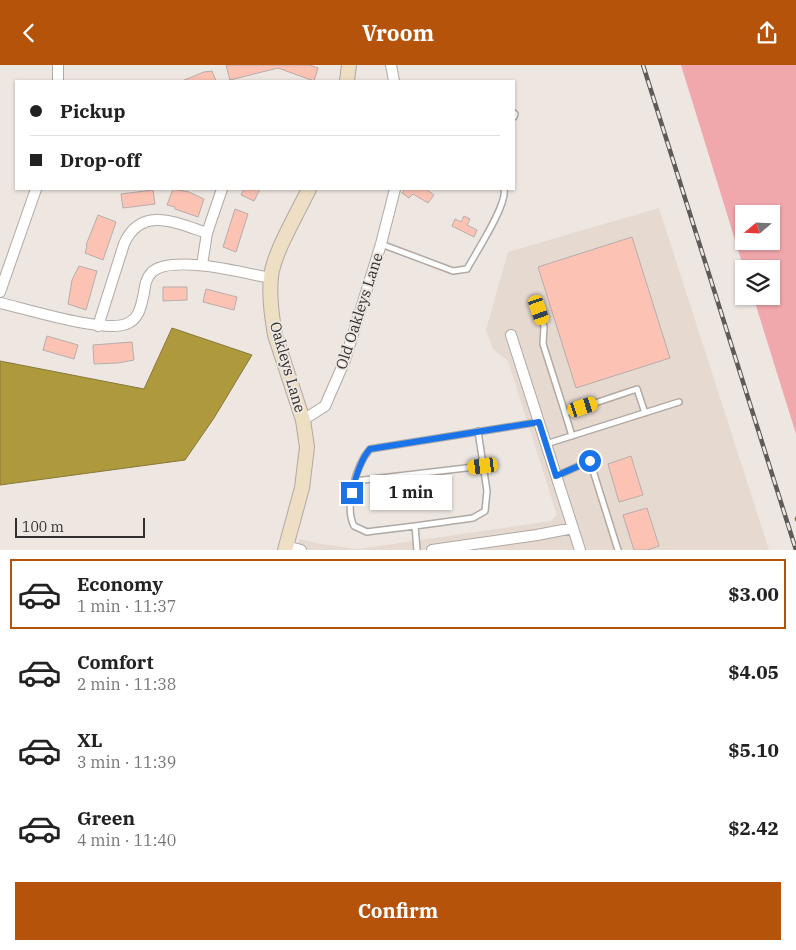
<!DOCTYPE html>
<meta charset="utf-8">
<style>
:root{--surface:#fff;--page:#f2f2f2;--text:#222;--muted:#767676;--line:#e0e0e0;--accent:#b45309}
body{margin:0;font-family:"IBM Plex Serif",serif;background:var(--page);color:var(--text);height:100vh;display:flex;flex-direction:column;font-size:19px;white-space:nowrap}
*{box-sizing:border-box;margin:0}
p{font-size:16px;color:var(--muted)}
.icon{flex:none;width:28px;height:28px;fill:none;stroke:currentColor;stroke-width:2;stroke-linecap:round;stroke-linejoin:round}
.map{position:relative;height:485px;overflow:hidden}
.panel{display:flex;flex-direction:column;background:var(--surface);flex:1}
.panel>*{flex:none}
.top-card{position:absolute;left:15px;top:15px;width:500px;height:110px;border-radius:0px;box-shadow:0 1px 4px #0004;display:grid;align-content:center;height:110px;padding:0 15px;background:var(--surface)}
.needle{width:32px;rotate:251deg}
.tools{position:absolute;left:735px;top:140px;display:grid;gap:10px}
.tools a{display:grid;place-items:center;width:45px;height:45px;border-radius:0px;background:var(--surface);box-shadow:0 1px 4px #0004;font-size:25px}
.scale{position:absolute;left:15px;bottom:12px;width:130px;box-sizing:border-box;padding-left:5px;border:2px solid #312e2c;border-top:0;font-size:14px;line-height:18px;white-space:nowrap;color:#312e2c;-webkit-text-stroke:4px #ede6e1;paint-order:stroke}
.end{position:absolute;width:22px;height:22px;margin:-11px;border:6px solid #1a73e8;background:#fff;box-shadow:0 0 0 2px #fff}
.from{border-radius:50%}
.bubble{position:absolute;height:35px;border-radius:0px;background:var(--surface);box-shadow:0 1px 4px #0004;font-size:16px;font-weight:700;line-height:35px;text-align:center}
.car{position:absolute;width:15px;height:30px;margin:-15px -8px;border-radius:6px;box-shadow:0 0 4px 1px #0007;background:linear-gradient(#f5c518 24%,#345 0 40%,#f5c518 0 76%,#345 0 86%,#f5c518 0)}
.top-card b{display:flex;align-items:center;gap:18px;height:48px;font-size:19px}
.top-card b+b{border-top:1px solid var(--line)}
.top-card i{width:12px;height:12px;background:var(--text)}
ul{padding:9px 0 0;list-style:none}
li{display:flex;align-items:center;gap:15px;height:70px;margin:0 10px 8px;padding:0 5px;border:2px solid transparent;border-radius:0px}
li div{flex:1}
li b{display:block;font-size:19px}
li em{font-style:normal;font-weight:700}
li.on{border-color:var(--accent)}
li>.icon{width:45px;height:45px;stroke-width:1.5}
.action{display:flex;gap:10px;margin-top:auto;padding:10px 15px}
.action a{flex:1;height:58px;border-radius:0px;background:var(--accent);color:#fff;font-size:20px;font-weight:700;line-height:58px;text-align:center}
header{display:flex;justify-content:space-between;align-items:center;height:65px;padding:0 15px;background:var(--accent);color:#fff;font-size:22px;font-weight:700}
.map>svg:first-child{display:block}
.built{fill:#e6d9d0}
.green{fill:#f0a8ac;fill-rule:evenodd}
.water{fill:#ae993c;stroke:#887937}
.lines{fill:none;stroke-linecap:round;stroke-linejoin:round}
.stream{stroke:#887937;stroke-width:2.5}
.building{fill:#fcc3b4;stroke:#b6adab}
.lane-casing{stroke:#b0a9a4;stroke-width:8}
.street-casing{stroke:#b0a9a4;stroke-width:12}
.secondary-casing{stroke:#b0a9a4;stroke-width:16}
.lane{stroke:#fff;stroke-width:5}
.street{stroke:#fff;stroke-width:10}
.secondary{stroke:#eedec4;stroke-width:14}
.rail-casing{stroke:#5e5a57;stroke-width:4.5}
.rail{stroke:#ede6e1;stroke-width:2.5;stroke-dasharray:8;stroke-linecap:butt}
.route{stroke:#1a73e8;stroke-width:6}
.labels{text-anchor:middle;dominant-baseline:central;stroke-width:4;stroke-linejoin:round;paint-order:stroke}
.street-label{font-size:15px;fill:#312e2c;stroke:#ede6e1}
</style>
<header><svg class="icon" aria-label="back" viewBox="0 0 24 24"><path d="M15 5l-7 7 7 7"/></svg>Vroom<svg class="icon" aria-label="share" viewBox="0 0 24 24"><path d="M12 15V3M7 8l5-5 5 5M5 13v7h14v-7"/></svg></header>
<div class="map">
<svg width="796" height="485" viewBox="0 0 796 485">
<rect width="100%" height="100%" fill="#ede6e1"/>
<path class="built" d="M659 143 769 485H295L300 474 320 479 358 484 551 456 557 450 508 296 493 284 486 265 508 187Z"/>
<path class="green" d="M681 0H796V369L753 231H771V204H744ZM744 149H771V176H744Z"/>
<path class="water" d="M172 263 252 290 214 353 185 395 0 420V296L144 324Z"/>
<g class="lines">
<path class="stream" d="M796 453V455"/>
</g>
<path class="building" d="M226 0H309L318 3 314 16 278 3 230 15Z
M212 6 216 16H182L204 7Z
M173 124 189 127 204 134 198 152 175 144V142L167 140Z
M244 124H260L254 136 241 130Z
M405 124H426L434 130 428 138 413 129 409 133 402 128Z
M153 125 155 139 123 143 121 129Z
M235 144 248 149 236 187 223 182Z
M98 150 116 157 103 195 85 188 87 181 86 180Z
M464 151 470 154 467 160 477 165 474 172 452 161 455 154 461 157Z
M632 172 670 293 576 323 538 202Z
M79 201 97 206 86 245 68 239 72 215Z
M163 222H187V235L163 236Z
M206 224 237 232 234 245 203 237Z
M47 271 78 280 74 294 43 285Z
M132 277 134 295 118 298 94 299 93 280Z
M631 391 643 430 619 437 608 399Z
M647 443 659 481 647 485H634L623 450Z"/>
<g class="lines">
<g class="lane-casing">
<path id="lane" d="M514 48 515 49 514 52
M381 179 453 206 467 204C475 189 508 139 504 124
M539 245 544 262 543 279 565 348 637 324 645 348
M565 348 572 371
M546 379 679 337
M556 411 590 396 618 485
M355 416 483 401
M415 461 473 453 485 446 487 426 478 366
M417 485 415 461 374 466 367 467 354 461C344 442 356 400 370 384L539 357"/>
</g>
<g class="street-casing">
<path id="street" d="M58 0V16
M391 0 394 16
M202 200 207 168 222 124
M0 227 36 124
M0 238C27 244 103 268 126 259 140 254 141 240 144 228 145 220 146 213 152 207 172 189 245 208 270 213
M98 261 124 179C141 140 177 158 207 168
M511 270 580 485
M303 355 325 341 345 295 381 179 395 124
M286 481 301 485
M432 485 537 470 573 463"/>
</g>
<g class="secondary-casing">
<path id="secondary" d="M347 16 349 0
M285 485 302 423 307 382 303 355 275 270C272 253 269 229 271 212 273 189 298 147 309 124"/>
</g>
<use href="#lane" class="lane"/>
<use href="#street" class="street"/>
<use href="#secondary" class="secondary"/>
<g class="rail-casing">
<path id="rail" d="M643 0 796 485"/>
</g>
<use href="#rail" class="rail"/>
</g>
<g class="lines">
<path class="route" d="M352 428C355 414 360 395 370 384L539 357 556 411 590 396"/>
</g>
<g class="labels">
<g class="street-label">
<text transform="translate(359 246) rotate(-72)">Old Oakleys Lane</text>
<text transform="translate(288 302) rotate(74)">Oakleys Lane</text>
</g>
</g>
</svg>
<div class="tools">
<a><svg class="needle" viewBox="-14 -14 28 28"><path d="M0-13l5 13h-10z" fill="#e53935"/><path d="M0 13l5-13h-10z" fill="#767676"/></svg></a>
<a><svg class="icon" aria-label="layers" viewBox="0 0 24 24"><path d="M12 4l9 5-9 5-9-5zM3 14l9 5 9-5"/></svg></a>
</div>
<div class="scale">100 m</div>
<i class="end from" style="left:590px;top:396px"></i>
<i class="end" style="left:352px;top:428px"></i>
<div class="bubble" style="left:370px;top:410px;width:82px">1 min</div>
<i class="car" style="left:539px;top:245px;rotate:161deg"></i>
<i class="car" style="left:583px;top:342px;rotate:72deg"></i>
<i class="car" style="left:483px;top:401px;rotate:263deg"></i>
<div class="top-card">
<b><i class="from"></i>Pickup</b>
<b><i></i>Drop-off</b>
</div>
</div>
<section class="panel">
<ul>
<li class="on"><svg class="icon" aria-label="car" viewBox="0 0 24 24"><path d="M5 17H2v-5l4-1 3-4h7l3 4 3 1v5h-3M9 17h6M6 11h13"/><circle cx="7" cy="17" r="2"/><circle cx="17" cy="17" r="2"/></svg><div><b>Economy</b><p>1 min · 11:37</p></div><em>$3.00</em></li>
<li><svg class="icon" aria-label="car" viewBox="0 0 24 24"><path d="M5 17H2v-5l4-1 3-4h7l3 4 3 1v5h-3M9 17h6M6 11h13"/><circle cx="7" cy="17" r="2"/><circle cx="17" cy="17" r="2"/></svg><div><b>Comfort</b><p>2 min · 11:38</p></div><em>$4.05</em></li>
<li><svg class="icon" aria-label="car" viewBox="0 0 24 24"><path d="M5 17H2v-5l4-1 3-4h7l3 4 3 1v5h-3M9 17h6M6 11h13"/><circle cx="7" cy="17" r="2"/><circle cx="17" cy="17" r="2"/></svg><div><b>XL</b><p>3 min · 11:39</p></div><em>$5.10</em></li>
<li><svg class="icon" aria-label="car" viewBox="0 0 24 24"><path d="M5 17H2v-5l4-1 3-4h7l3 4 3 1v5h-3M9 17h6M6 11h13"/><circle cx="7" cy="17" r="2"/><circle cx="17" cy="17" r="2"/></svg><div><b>Green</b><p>4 min · 11:40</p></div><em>$2.42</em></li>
</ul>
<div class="action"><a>Confirm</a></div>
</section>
